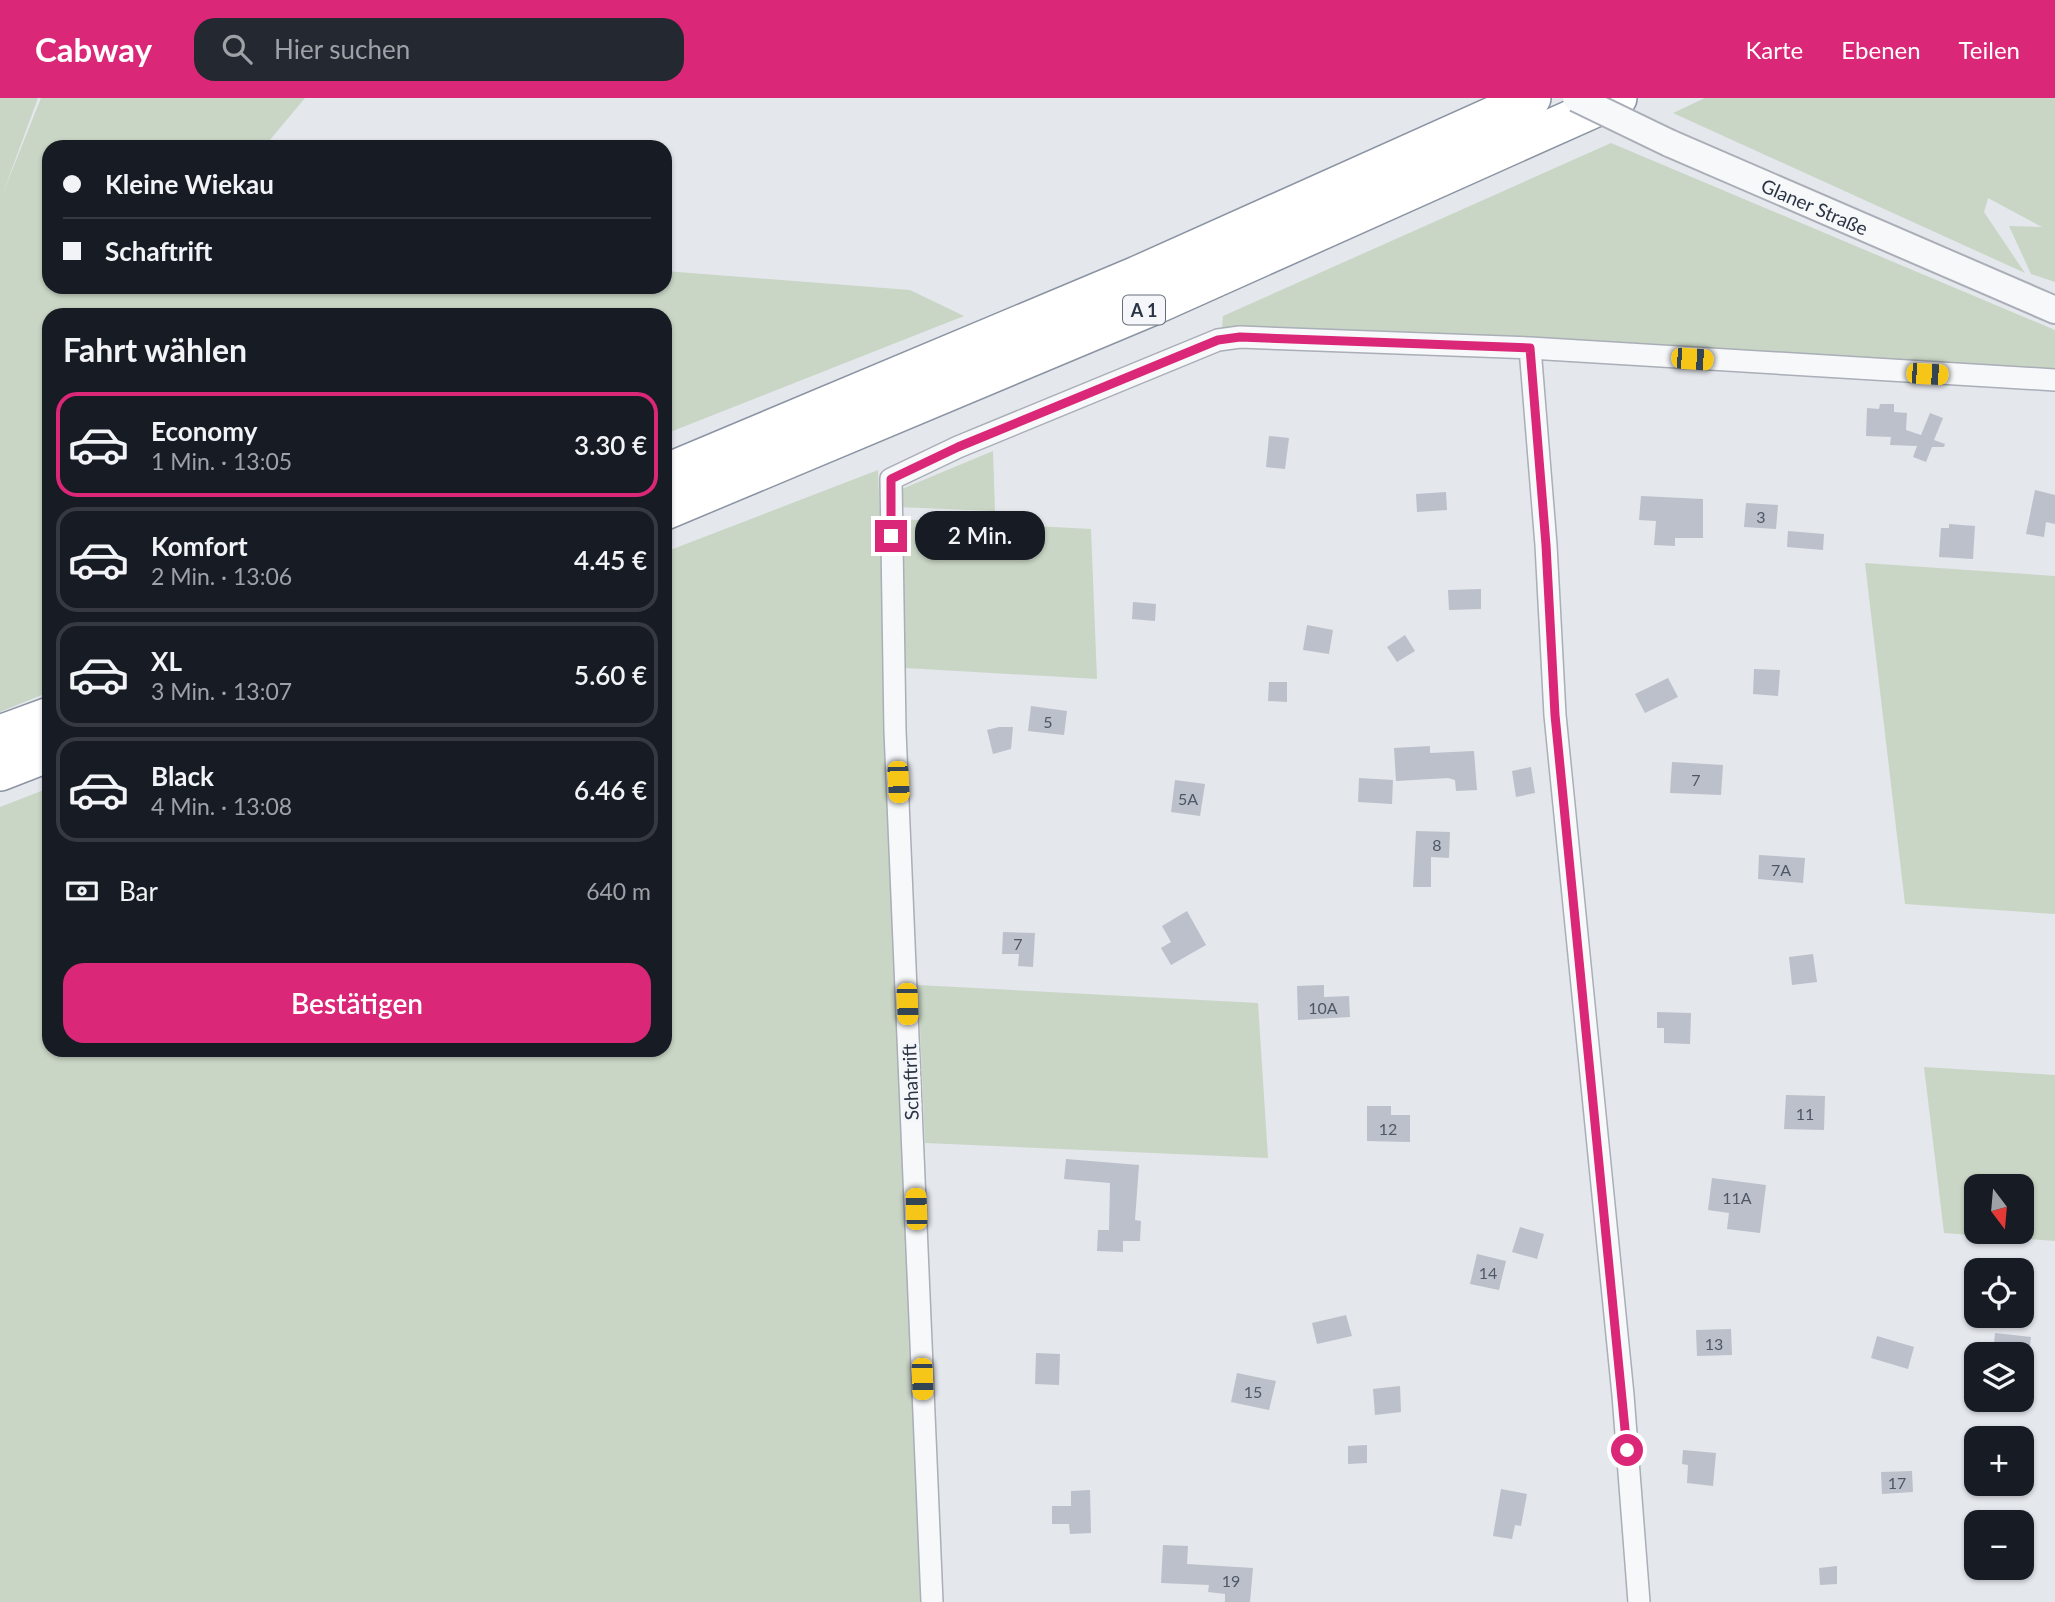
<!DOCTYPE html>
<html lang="de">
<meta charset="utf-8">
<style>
:root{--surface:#171b24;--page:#242831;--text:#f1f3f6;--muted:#9ea1a6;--line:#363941;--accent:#db2777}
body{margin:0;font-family:Lato,sans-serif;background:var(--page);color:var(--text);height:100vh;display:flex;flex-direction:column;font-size:26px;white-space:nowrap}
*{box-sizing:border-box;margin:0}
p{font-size:23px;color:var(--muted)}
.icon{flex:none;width:38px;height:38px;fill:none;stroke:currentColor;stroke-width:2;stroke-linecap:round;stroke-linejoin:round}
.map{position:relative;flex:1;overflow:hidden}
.details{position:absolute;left:42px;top:210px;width:630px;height:749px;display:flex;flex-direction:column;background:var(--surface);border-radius:21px;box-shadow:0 2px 5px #0004}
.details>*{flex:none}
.banner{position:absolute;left:42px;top:42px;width:630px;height:154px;border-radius:21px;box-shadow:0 2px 5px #0004;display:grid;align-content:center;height:154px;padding:0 21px;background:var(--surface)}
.needle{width:46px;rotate:164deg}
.controls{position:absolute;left:1964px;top:1076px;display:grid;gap:14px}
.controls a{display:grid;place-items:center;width:70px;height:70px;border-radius:14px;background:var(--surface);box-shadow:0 2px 5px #0004;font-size:35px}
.end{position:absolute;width:32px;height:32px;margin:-16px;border:9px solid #db2777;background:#fff;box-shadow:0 0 0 4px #fff}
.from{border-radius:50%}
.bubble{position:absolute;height:49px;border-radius:21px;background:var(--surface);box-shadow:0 2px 5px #0004;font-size:23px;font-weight:600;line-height:49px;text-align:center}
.car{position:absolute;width:21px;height:42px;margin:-21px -10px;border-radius:9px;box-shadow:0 0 5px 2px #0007;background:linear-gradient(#f5c518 24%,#345 0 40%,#f5c518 0 76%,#345 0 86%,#f5c518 0)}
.banner b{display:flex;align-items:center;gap:24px;height:66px;font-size:26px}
.banner b+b{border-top:2px solid var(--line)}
.banner i{width:18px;height:18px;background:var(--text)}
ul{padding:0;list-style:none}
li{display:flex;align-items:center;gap:21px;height:105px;margin:0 14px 10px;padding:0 7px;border:4px solid var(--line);border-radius:21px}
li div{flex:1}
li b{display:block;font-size:26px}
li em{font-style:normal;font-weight:600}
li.on{border-color:var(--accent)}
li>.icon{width:63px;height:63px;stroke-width:1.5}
h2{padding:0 21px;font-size:32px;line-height:84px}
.pay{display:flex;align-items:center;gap:18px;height:77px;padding:0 21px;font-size:26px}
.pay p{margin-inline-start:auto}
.primary-button{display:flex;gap:14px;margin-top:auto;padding:14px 21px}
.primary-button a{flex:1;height:80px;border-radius:21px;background:var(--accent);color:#fff;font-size:28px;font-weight:600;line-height:80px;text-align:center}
header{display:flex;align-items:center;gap:42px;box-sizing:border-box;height:98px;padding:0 35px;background:var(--accent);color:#fff}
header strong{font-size:33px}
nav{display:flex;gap:38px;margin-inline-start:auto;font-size:24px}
.search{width:490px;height:63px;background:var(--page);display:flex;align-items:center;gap:18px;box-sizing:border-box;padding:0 24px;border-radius:21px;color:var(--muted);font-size:26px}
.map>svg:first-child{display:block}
.green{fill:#c9d6c5;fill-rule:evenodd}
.building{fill:#bbc0ca}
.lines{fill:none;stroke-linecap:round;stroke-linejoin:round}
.minor-casing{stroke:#a9aeb7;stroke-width:24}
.tertiary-casing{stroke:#a9aeb7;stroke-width:30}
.motorway-casing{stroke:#8b94a3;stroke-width:40}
.minor{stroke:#f7f8fa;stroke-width:21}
.tertiary{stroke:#f7f8fa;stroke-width:26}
.motorway{stroke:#fff;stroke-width:37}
.tertiary-bridge-casing{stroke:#a9aeb7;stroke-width:30;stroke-linecap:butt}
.tertiary-bridge{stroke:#f7f8fa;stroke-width:26}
.route{stroke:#db2777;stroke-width:9}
.labels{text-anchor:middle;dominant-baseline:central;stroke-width:6;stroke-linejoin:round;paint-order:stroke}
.number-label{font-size:16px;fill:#4f5766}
.shield{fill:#f4f6f9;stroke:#676e7b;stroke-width:2}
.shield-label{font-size:18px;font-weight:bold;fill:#2b3445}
.street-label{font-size:19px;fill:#2b3445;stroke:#f4f6f9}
</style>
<header>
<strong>Cabway</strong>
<div class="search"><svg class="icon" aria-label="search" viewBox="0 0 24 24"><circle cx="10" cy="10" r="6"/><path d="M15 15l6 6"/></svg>Hier suchen</div>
<nav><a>Karte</a><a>Ebenen</a><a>Teilen</a></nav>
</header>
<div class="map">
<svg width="2055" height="1504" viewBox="0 0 2055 1504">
<rect width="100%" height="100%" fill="#e4e7ec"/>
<path class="green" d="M0 0H38L3 95 41 0H305L264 49H49V189H665V173L910 192 964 218 665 336V217H49V594L0 614Z
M1705 0H2055V184L2031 176 2009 128 2042 129 1988 100 1984 114 2025 175 1673 15Z
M1611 45 2055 232V272L1222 230 1223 218Z
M993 353 995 413 898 409 897 393Z
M878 372 923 1504H0V709L49 690V952H665V454Z
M899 421 1091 431 1097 581 905 570Z
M1865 465 2055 478V816L1905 806Z
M918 887 1258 905 1268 1060 925 1045Z
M1924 969 2055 977V1143L1944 1135ZM1976 1088H2021V1134H1976Z"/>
<path class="building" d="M1880 306H1894V314L1907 315 1906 332 1921 337 1930 315 1943 320 1934 342 1945 346 1944 349H1932L1926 364 1913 359 1917 348 1890 347 1891 339 1866 338 1867 310 1879 311Z
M1269 338 1289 340 1285 371 1266 369Z
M2035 392 2055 397V426L2046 424 2044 439 2026 436Z
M1446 394 1447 412 1417 414 1416 396Z
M1641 398 1703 401V440H1675V448L1654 447 1656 423 1639 422Z
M1746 405 1778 407 1776 431 1744 429Z
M1949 426 1975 428 1973 461 1939 459 1941 430H1949Z
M1788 433 1824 436 1823 452 1787 449Z
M1481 491V511L1449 512 1448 492Z
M1133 504 1156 506 1155 523 1132 521Z
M1307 527 1333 532 1329 556 1303 552Z
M1405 537 1415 553 1397 564 1387 549Z
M1754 571 1780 572 1778 598 1753 596Z
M1668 580 1678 599 1645 615 1635 596Z
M1269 584H1287V604L1268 603Z
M1031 608 1067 613 1064 637 1028 633Z
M999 629H1013L1011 651 993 656 987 632Z
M1430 648V655L1474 653 1477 692 1456 693 1455 682 1448 680 1396 683 1394 650Z
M1672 664 1723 667 1721 697 1670 695Z
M1531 669 1535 695 1516 699 1512 673Z
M1359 680 1393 682 1392 706 1358 704Z
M1175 682 1205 686 1200 718 1171 714Z
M1416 733 1450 734 1449 760 1431 759V789H1413Z
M1759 757 1805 760 1803 785 1758 781Z
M1187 813 1206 847 1171 867 1161 850 1171 844 1162 828Z
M1003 834 1035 835 1033 869 1018 868 1019 856H1002Z
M1813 856 1817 884 1792 887 1789 859Z
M1324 887V899L1349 898 1350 919 1298 922 1297 888Z
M1657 914 1691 915 1690 946 1664 945V930H1657Z
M1786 997 1825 998 1824 1032 1784 1031Z
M1367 1008H1391V1017H1410V1044L1367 1043Z
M1066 1061 1139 1067 1135 1122 1141 1123 1140 1143H1123V1154L1097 1153 1098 1132H1109L1110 1085 1064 1081Z
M1712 1080 1766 1087 1760 1135 1727 1131 1729 1115 1708 1112Z
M1520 1129 1544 1136 1537 1161 1512 1154Z
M1477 1156 1506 1163 1499 1192 1470 1186Z
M1346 1217 1352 1238 1317 1246 1312 1225Z
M1731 1231 1732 1257 1697 1258 1696 1232Z
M1995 1235 2031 1239 2029 1256H1993Z
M1877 1238 1914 1249 1908 1271 1871 1260Z
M1036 1255 1060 1256 1059 1287 1035 1286Z
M1237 1275 1276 1283 1269 1312 1231 1304Z
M1400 1288 1401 1314 1375 1317 1373 1291Z
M1367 1347V1365L1348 1366V1348Z
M1683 1352 1716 1355 1713 1388 1687 1385 1688 1367 1682 1366Z
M1912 1373 1913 1394 1882 1396 1881 1374Z
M1501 1391 1527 1396 1521 1428 1515 1427 1512 1441 1493 1438Z
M1090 1392 1091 1435 1070 1436 1069 1426H1052V1408H1071V1393Z
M1163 1447 1188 1448 1187 1466 1253 1470 1250 1504H1225V1496L1208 1494 1209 1487 1161 1485Z
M1837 1468V1486L1820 1487 1819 1470Z"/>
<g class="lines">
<g class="minor-casing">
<path id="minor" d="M1530 250 1546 447 1555 617 1623 1297 1639 1504
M932 1504 895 633 891 381 958 349 1218 242 1240 239 1530 250 2055 282"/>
</g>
<g class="tertiary-casing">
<g id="tertiary">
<path id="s1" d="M1669 45 2055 212"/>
</g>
</g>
<g class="motorway-casing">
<path id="motorway" d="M665 375 1137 177 1532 0
M665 413 1149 210 1618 0
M0 636 49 618
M0 674 49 655"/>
</g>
<use href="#minor" class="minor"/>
<use href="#tertiary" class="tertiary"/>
<use href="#motorway" class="motorway"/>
<g class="tertiary-bridge-casing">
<path id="tertiary-bridge" d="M1576 0 1669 45"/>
</g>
<use href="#tertiary-bridge" class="tertiary-bridge"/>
</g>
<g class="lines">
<path class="route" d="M891 438V381L958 349 1218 242 1240 239 1530 250 1546 447 1555 617 1627 1352"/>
</g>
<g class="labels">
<g class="number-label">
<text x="1761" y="418">3</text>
<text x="1048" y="623">5</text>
<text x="1696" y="681">7</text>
<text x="1188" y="700">5A</text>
<text x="1437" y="746">8</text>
<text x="1781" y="771">7A</text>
<text x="1018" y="845">7</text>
<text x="1323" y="909">10A</text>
<text x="1805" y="1015">11</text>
<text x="1388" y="1030">12</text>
<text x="1737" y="1099">11A</text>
<text x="1488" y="1174">14</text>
<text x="1714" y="1245">13</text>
<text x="1253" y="1293">15</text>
<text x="1897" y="1384">17</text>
<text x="1231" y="1482">19</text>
</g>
<rect class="shield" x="1123" y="197.5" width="42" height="29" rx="5"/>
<g class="shield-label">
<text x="1144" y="212">A 1</text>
</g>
<g class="street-label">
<text stroke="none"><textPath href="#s1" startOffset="159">Glaner Straße</textPath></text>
<text transform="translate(910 984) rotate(-92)">Schaftrift</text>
</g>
</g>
</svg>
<div class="controls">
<a><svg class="needle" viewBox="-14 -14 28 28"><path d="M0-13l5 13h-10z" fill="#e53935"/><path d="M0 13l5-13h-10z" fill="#9ea1a6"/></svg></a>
<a><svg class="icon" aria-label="locate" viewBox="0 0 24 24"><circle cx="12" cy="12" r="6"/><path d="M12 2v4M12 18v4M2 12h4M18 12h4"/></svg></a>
<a><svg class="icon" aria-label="layers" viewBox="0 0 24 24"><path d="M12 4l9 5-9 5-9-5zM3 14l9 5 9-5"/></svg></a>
<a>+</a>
<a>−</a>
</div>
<i class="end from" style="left:1627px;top:1352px"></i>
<i class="end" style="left:891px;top:438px"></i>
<div class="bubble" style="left:915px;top:413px;width:130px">2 Min.</div>
<i class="car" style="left:1692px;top:261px;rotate:94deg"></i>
<i class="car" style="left:1927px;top:276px;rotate:93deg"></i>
<i class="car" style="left:898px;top:684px;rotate:177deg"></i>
<i class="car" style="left:907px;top:906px;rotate:178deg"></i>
<i class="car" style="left:916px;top:1111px;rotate:358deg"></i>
<i class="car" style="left:922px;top:1281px;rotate:178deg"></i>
<div class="banner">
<b><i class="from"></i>Kleine Wiekau</b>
<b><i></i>Schaftrift</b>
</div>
<section class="details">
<h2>Fahrt wählen</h2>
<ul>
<li class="on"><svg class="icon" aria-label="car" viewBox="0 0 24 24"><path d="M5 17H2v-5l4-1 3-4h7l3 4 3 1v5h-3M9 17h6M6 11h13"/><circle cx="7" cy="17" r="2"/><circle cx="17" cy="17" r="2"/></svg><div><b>Economy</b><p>1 Min. · 13:05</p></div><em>3.30 €</em></li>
<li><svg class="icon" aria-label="car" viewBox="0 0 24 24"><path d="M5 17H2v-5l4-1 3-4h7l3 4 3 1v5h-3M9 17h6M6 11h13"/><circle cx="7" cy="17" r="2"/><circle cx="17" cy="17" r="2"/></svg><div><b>Komfort</b><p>2 Min. · 13:06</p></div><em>4.45 €</em></li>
<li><svg class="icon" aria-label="car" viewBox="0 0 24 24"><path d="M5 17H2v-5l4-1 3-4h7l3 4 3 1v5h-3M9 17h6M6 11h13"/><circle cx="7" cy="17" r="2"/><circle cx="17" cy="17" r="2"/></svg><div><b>XL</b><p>3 Min. · 13:07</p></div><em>5.60 €</em></li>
<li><svg class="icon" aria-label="car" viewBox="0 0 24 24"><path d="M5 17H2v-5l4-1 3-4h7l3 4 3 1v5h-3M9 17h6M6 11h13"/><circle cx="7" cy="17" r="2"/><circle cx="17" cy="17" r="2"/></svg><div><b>Black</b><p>4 Min. · 13:08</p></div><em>6.46 €</em></li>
</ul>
<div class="pay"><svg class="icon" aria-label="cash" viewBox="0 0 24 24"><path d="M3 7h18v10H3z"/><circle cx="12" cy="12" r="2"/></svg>Bar<p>640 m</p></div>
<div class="primary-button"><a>Bestätigen</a></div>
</section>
</div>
